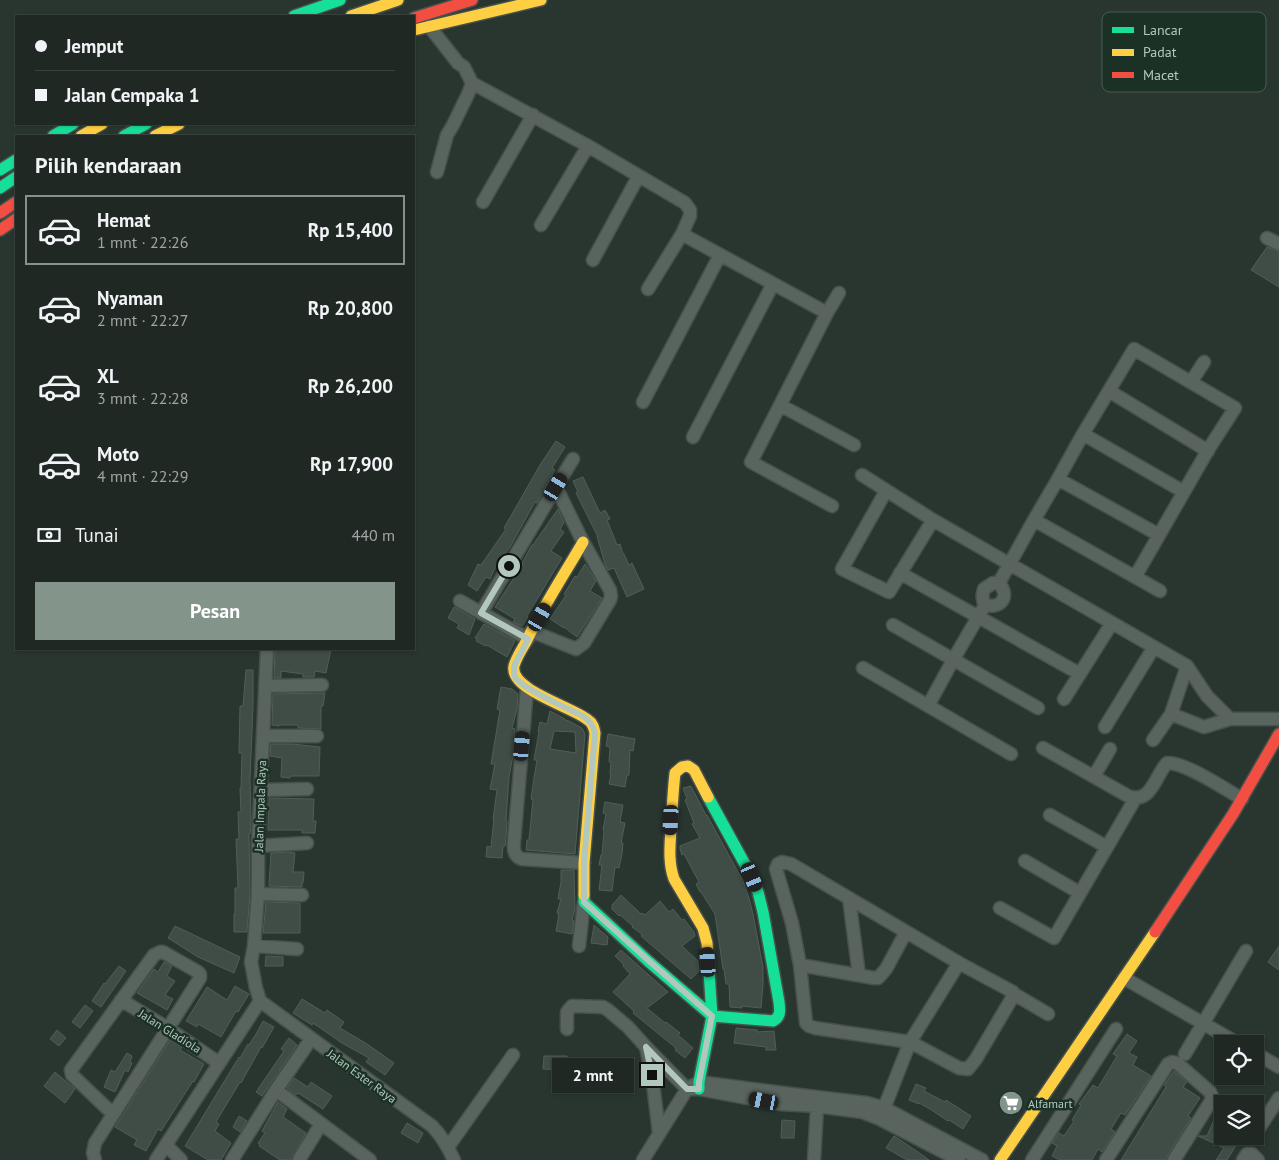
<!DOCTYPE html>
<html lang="id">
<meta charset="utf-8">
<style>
:root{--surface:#1f2823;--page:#2c3430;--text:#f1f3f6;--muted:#a1a6a6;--line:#3c4441;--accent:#83958b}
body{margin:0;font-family:"PT Sans",sans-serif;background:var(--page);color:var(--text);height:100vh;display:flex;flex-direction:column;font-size:19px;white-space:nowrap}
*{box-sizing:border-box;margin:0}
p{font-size:16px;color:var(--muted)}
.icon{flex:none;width:28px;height:28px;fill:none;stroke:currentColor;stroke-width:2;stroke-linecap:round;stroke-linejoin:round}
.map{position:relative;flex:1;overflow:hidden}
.drawer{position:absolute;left:15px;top:135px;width:400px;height:515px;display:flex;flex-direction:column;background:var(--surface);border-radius:0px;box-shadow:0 1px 4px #0004,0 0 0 1px var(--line)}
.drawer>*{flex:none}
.top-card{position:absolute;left:15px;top:15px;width:400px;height:110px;border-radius:0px;box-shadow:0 1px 4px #0004,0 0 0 1px var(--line);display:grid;align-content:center;height:110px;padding:0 20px;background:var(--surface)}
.tools{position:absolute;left:1214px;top:1035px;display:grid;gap:10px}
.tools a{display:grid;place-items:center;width:50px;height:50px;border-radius:0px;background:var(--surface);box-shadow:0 1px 4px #0004,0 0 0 1px var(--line);font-size:25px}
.end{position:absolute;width:22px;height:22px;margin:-11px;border:6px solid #b3c8bd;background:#111;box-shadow:0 0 0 2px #111}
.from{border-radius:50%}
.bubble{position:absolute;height:35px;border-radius:0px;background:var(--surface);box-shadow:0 1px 4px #0004,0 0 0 1px var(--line);font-size:16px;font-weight:800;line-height:35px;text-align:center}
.car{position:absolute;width:15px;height:30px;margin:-15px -8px;border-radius:6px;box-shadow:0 0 4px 1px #0007;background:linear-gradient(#222 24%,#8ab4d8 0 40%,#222 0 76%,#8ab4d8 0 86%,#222 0)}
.top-card b{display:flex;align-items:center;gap:18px;height:48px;font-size:19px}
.top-card b+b{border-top:1px solid var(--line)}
.top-card i{width:12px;height:12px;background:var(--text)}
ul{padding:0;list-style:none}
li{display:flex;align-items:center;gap:15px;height:70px;margin:0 10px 8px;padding:0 10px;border:2px solid transparent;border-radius:0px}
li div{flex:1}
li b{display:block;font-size:19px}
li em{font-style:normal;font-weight:800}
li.selected{border-color:var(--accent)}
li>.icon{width:45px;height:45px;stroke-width:1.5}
h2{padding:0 20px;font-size:22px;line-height:60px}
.pay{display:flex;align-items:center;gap:12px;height:55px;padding:0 20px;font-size:19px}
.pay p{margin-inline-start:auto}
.action{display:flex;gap:10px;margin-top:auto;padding:10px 20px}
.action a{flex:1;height:58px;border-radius:0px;background:var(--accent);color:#fff;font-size:20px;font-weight:800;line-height:58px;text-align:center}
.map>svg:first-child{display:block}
.building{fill:#404c46;stroke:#515e57;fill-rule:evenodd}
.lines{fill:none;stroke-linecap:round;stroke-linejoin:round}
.street-casing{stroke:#47514b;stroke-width:15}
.fast-casing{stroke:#47514b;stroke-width:14}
.slow-casing{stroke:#47514b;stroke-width:14}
.jam-casing{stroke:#47514b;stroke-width:14}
.street{stroke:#59645e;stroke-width:12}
.fast{stroke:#16e098;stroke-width:11}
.slow{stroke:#ffcf43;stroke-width:11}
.jam{stroke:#f24e42;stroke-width:11}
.route{stroke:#b3c8bd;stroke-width:6}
.labels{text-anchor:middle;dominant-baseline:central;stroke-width:5;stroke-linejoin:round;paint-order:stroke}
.street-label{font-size:12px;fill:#b3c8bd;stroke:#1c3126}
.poi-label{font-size:12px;fill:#b3c8bd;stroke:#1c3126;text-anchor:start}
.key{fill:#1c3126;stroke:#495e53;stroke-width:1}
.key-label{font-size:14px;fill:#b3c8bd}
</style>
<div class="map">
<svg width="1279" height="1160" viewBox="0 0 1279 1160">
<rect width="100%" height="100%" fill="#29362f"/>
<path class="building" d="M1267 247 1279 252V287L1251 270Z
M556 441 565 447 552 468 555 470 537 503 535 502 510 547 494 570 490 579 486 577 477 591 468 585 478 564 481 565 506 529 504 528 540 465Z
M583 477 600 513 605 510 610 519 607 520 617 545 620 544 623 554H624L629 565 632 563 644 589 627 597 614 568 608 570 605 564 597 536 598 537 576 493 578 492 573 481Z
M558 509 564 523 560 529 564 532 551 551 562 558 527 616 528 617 522 626 513 622 515 619 495 607 523 564 522 563 532 545H533Z
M585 564 596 581 590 591 602 598 577 637 564 627V628L550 619 566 595 564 594 575 576 577 577Z
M454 607 475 619 469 635 457 628 459 624 448 618Z
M484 624 515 641 507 657 487 645 486 646 476 641 477 639 475 638Z
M275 649H331L326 673 315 671 314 677H303V674L281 671V678H274Z
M246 670H253V705L250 780 251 824 250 834H249L250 894 247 932H234V914H235V888H238L236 839H239L238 812H241L240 788H241L242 753H239L240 706H243Z
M501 687 512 689 518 694 517 709 512 728 515 729 514 750 509 777 506 821H507L506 836 505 846H503L502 858 486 857 487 846 491 847 494 819H493L497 790 490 789 495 764H491L500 710 497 709Z
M322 693H325L323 706H321V729L298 728V725H279V726L272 725 273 694Z
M550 711 565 719V720L569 721 582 728 585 734 575 854 526 850 527 840H529L533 799H531L534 778 537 760H534L539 732 538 731 540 722 547 724ZM554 731 575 732 576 753 550 749Z
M608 734 635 739 633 751 630 750 629 775H627L625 787 609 784 611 774H610L611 762H609L610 747 606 746Z
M271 744H292L320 747 319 776H291L290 778 281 777 282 758 270 756Z
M691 786 706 815H707L743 881 748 895 753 914 763 967V985L761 1008 742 1006V1008L730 1007 729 984H726L724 969H723L715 914 701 892H700L696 884 699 882 684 854 682 855 680 849V846L700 838 692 824 694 823 685 800 687 799 683 788Z
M269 798 314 799 313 821H316L315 833H302V830H268Z
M605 802 623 805 620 822 625 823 621 843H623L622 854 619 868 615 867 612 891 599 890 602 865H599L601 855H602L604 831 603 830 606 814 603 813Z
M287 852 295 853 293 872H304L303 883H302V887L269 886 271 853Z
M561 870H574L575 909 572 920 574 921 572 934 556 931 559 914 557 913 561 899H558L561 882Z
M621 895 641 914 642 913 645 915 660 901 669 912 673 909 682 920 684 919 694 932 695 936 682 946 698 961 699 971 691 979 641 936 643 935 632 927 633 926 620 915 619 916 612 909V905Z
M266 902 300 903V933H263Z
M594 925 608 937 607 945 591 943Z
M175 926 240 957 234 973 198 957 168 938Z
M1279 946V970L1268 962Z
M621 950 668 992 647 1008 665 1023 666 1022 680 1033 678 1035 693 1048 685 1058 675 1050 676 1048 633 1013 634 1011 613 992 630 974 623 966 624 965 615 956Z
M266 956 283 957V966H265Z
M164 962 172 966 167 976 175 981 165 995 173 999 167 1010 137 993 154 969 158 972Z
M119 966 126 971 101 1007 92 1001 104 983 105 984Z
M235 986 249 994 238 1012 236 1011 221 1037 198 1024 197 1027 186 1021 207 987 227 1000Z
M302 999 325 1013 327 1010 344 1022 340 1028 367 1044 394 1063 385 1075 366 1062 369 1058 342 1043 313 1023 312 1025 293 1013Z
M85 1005 93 1011 80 1028 72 1022Z
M263 1021 274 1027 262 1048 261 1047 241 1083 240 1082 216 1122 219 1124 215 1131 231 1143 221 1160H208L185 1146 239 1057 240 1058 248 1044 249 1045 256 1034Z
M736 1028 757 1030V1032L774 1031 776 1050H766V1047L734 1043Z
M57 1030 66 1038 59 1046 50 1039Z
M1127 1034 1137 1041 1129 1053 1137 1057 1133 1065 1151 1076 1125 1115 1121 1113 1111 1129 1115 1132 1102 1152 1098 1149 1092 1160H1060L1052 1156 1057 1146 1052 1143 1059 1133 1064 1136 1074 1121 1072 1120 1081 1105 1079 1104 1093 1085 1098 1088 1117 1056 1113 1054Z
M289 1038 297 1045 262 1096 256 1092 284 1051 281 1049Z
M170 1040 182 1047 180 1050 204 1064 194 1082 193 1081 161 1131 158 1129 146 1151 134 1145 137 1140 115 1127Z
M127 1053 132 1056 130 1062 132 1063 128 1072 125 1070 115 1092 104 1087 111 1070 115 1072Z
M544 1056H567L566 1070 543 1069Z
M1174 1071 1187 1082 1183 1087 1200 1098 1188 1116 1191 1118 1167 1156 1166 1160H1121L1166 1087 1164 1085Z
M55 1072 75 1089 65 1103 44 1086Z
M294 1078 308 1087 311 1082 332 1096 323 1109 298 1093 296 1095 287 1088Z
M916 1084 926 1088 924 1091 945 1102 946 1100 971 1116 963 1129 949 1120 948 1121 930 1109 919 1103V1104L909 1100Z
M278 1102 287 1109 283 1117 306 1133 291 1160H280L259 1146 260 1144 258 1143 265 1133 262 1131Z
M1222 1102V1136H1236L1240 1139 1227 1160H1216L1224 1148 1198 1136H1207Z
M239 1116 247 1121 240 1132 233 1127Z
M782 1120 795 1121 794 1138H781Z
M407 1123 423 1133 418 1143 401 1133Z
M894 1136 918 1152 929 1160H907L886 1148Z"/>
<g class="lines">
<g class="street-casing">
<path id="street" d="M429 26 458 63 464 67 472 83
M437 172 447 135 453 125 469 92 472 83 588 146 685 203 690 210V216L682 234 827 313 751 462 832 506
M483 202 533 115
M541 225 588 146
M1267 238 1279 244
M593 260 638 177
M648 289 682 234
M827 313 839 293
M1191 382 1204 362
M1109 391 1208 451
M643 402 720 255
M780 405 854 445
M1083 434 1184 492
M693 437 773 284
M862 475 933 520 1187 666 1207 696 1230 719
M1058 479 1159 535
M556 487 573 459
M886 491 842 569 889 592 933 520
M1034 520 1160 591
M900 573 1080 674
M460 601 528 639
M985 605C1002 609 1010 596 999 583
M481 613 556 487 583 542 610 590 611 596 610 600 584 643 576 649 531 631
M893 625 1038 708
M863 668 1011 754
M265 686 322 685
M527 688 514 842C513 850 515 857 522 859L584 863
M1064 699 1112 623
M928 706 953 660 985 605C982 599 982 596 984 589L993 583H999L1034 520 1058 479 1083 434 1134 349 1235 408 1208 450 1135 577
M1171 714 1204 727 1230 719H1279
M1105 727 1154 647
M263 736H317
M1153 740 1171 714 1187 666
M1043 748 1128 796C1151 805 1155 776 1167 763 1185 762 1225 789 1242 799
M1094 776 1110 749
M261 790 307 789
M1050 815 1107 847
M258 846 307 843
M1025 861 1080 893
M782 862 791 864 959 963 1013 992 1014 994 1012 998 976 1059 968 1069 959 1068 910 1042 815 1028 809 1026 806 1023 800 965 792 923 776 869 778 864Z
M258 894 302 895
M849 898 859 975
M1000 908 1054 938 1135 799
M254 946 297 949
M579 946 584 902
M800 965 874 978H878L886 969 906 932
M1124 978 1239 1044
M1014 994 1048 1014
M121 1000 169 1029 219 1063
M260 1001 432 1126C442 1136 448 1147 454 1160
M567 1029V1012L572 1006 603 1007 608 1010 628 1027 646 1047 652 1075 659 1133
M646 1047 687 1089H699L780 1104 817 1106 862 1112 880 1119 959 1160
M1255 1053 1279 1067
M1185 1054 1246 951
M276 1090 370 1160
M881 1116 910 1042 959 963
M1255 1134 1279 1098
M167 1146 181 1160
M448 1147 513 1055
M95 1160 93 1153 95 1143 200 978V974L198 972 163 952H160L154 955 71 1070 72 1075 113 1114
M156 1160 260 1001 256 988 251 962 254 946 258 894V846L267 649
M232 1160 276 1090 311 1039
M299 1160 321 1124
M643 1160 687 1089 699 1082 799 1095 867 1103 884 1108 982 1160
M814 1160 817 1106
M1032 1160 1116 1029
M1106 1160 1168 1064 1172 1062 1177 1063 1210 1092 1212 1096 1211 1101 1174 1160
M1243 1160 1247 1154H1252L1258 1160"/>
</g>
<g class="fast-casing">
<path id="fast" d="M294 16 340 0
M53 136 73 124
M124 136 146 124
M0 170 16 160
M0 188 16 177
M584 895V902L648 961 712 1016 773 1021C781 1017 780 1010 779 1002L763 912 758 892 752 877 708 797
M699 1089V1082L712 1016 708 956"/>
</g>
<g class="slow-casing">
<path id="slow" d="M351 16 398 0
M414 30 541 0
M81 136 102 124
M155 136 179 124
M583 542C564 575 542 608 526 642 522 649 516 658 514 666 509 690 573 707 588 720 593 723 594 728 595 733L584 863V895
M708 956 707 943 703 928 674 879C668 862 670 846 671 828 672 810 673 791 675 773L682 767 688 766 694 770 708 797
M1000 1160 1155 932"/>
</g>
<g class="jam-casing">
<path id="jam" d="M414 18 472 0
M0 213 16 202
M0 230 16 219
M1155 932 1233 814 1279 734"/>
</g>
<use href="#street" class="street"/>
<use href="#fast" class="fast"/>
<use href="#slow" class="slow"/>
<use href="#jam" class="jam"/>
</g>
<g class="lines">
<path class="route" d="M509 566 481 613 528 639 514 666C514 670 514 674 515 677 522 689 569 709 583 716 590 721 593 725 595 733L584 863V902L648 960 712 1016 699 1082V1089H687L646 1047 652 1075"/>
</g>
<defs>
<g id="supermarket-disc" transform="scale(1.25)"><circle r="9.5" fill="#83958b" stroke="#1c3126"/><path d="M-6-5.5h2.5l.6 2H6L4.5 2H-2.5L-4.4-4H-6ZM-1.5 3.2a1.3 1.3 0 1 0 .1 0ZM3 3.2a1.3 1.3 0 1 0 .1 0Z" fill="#fff"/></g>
</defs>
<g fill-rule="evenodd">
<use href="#supermarket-disc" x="1011" y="1103"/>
</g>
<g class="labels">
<g class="street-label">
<text transform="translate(260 806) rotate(-88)">Jalan Impala Raya</text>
<text transform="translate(170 1031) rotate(32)">Jalan Gladiola</text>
<text transform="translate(362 1076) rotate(36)">Jalan Ester Raya</text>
</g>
<g class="poi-label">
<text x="1028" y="1103">Alfamart</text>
</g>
</g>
<rect x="1102" y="12" width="164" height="80" rx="8" class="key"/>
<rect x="1112" y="27" width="22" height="6" fill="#16e098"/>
<rect x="1112" y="49" width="22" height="7" fill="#ffcf43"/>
<rect x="1112" y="72" width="22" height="6" fill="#f24e42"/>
<g class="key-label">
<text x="1143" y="35">Lancar</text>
<text x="1143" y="57">Padat</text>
<text x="1143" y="80">Macet</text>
</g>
</svg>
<div class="tools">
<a><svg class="icon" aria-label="locate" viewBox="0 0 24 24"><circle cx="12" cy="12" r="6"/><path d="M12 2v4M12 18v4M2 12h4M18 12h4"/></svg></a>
<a><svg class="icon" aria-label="layers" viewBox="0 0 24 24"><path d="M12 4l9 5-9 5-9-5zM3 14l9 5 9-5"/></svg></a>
</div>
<i class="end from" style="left:509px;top:566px"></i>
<i class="end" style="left:652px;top:1075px"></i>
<div class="bubble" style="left:552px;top:1058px;width:82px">2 mnt</div>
<i class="car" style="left:556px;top:487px;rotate:31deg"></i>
<i class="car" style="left:540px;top:617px;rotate:30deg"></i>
<i class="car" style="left:522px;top:746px;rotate:5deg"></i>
<i class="car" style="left:671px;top:820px;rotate:183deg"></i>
<i class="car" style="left:752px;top:877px;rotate:157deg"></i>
<i class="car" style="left:708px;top:962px;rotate:356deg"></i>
<i class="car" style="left:764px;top:1101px;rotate:281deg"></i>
<div class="top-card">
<b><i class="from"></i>Jemput</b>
<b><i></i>Jalan Cempaka 1</b>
</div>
<section class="drawer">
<h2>Pilih kendaraan</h2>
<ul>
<li class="selected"><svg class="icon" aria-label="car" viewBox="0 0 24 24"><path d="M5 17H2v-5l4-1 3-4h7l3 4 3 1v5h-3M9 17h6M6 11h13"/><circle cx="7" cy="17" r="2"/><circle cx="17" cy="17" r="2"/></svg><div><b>Hemat</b><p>1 mnt · 22:26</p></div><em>Rp 15,400</em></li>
<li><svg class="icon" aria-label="car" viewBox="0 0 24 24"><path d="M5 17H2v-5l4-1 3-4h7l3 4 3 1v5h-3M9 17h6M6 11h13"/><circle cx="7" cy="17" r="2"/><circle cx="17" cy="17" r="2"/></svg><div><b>Nyaman</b><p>2 mnt · 22:27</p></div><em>Rp 20,800</em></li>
<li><svg class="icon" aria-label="car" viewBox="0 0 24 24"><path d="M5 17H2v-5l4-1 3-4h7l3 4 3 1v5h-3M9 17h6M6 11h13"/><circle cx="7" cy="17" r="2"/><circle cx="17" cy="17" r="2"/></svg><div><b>XL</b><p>3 mnt · 22:28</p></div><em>Rp 26,200</em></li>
<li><svg class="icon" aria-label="car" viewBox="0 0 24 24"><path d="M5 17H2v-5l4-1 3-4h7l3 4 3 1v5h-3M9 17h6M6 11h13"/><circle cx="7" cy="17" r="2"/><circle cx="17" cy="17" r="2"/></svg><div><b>Moto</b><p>4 mnt · 22:29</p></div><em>Rp 17,900</em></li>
</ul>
<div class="pay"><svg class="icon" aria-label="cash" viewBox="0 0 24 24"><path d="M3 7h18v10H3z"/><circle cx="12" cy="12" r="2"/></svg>Tunai<p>440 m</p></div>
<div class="action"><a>Pesan</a></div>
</section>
</div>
